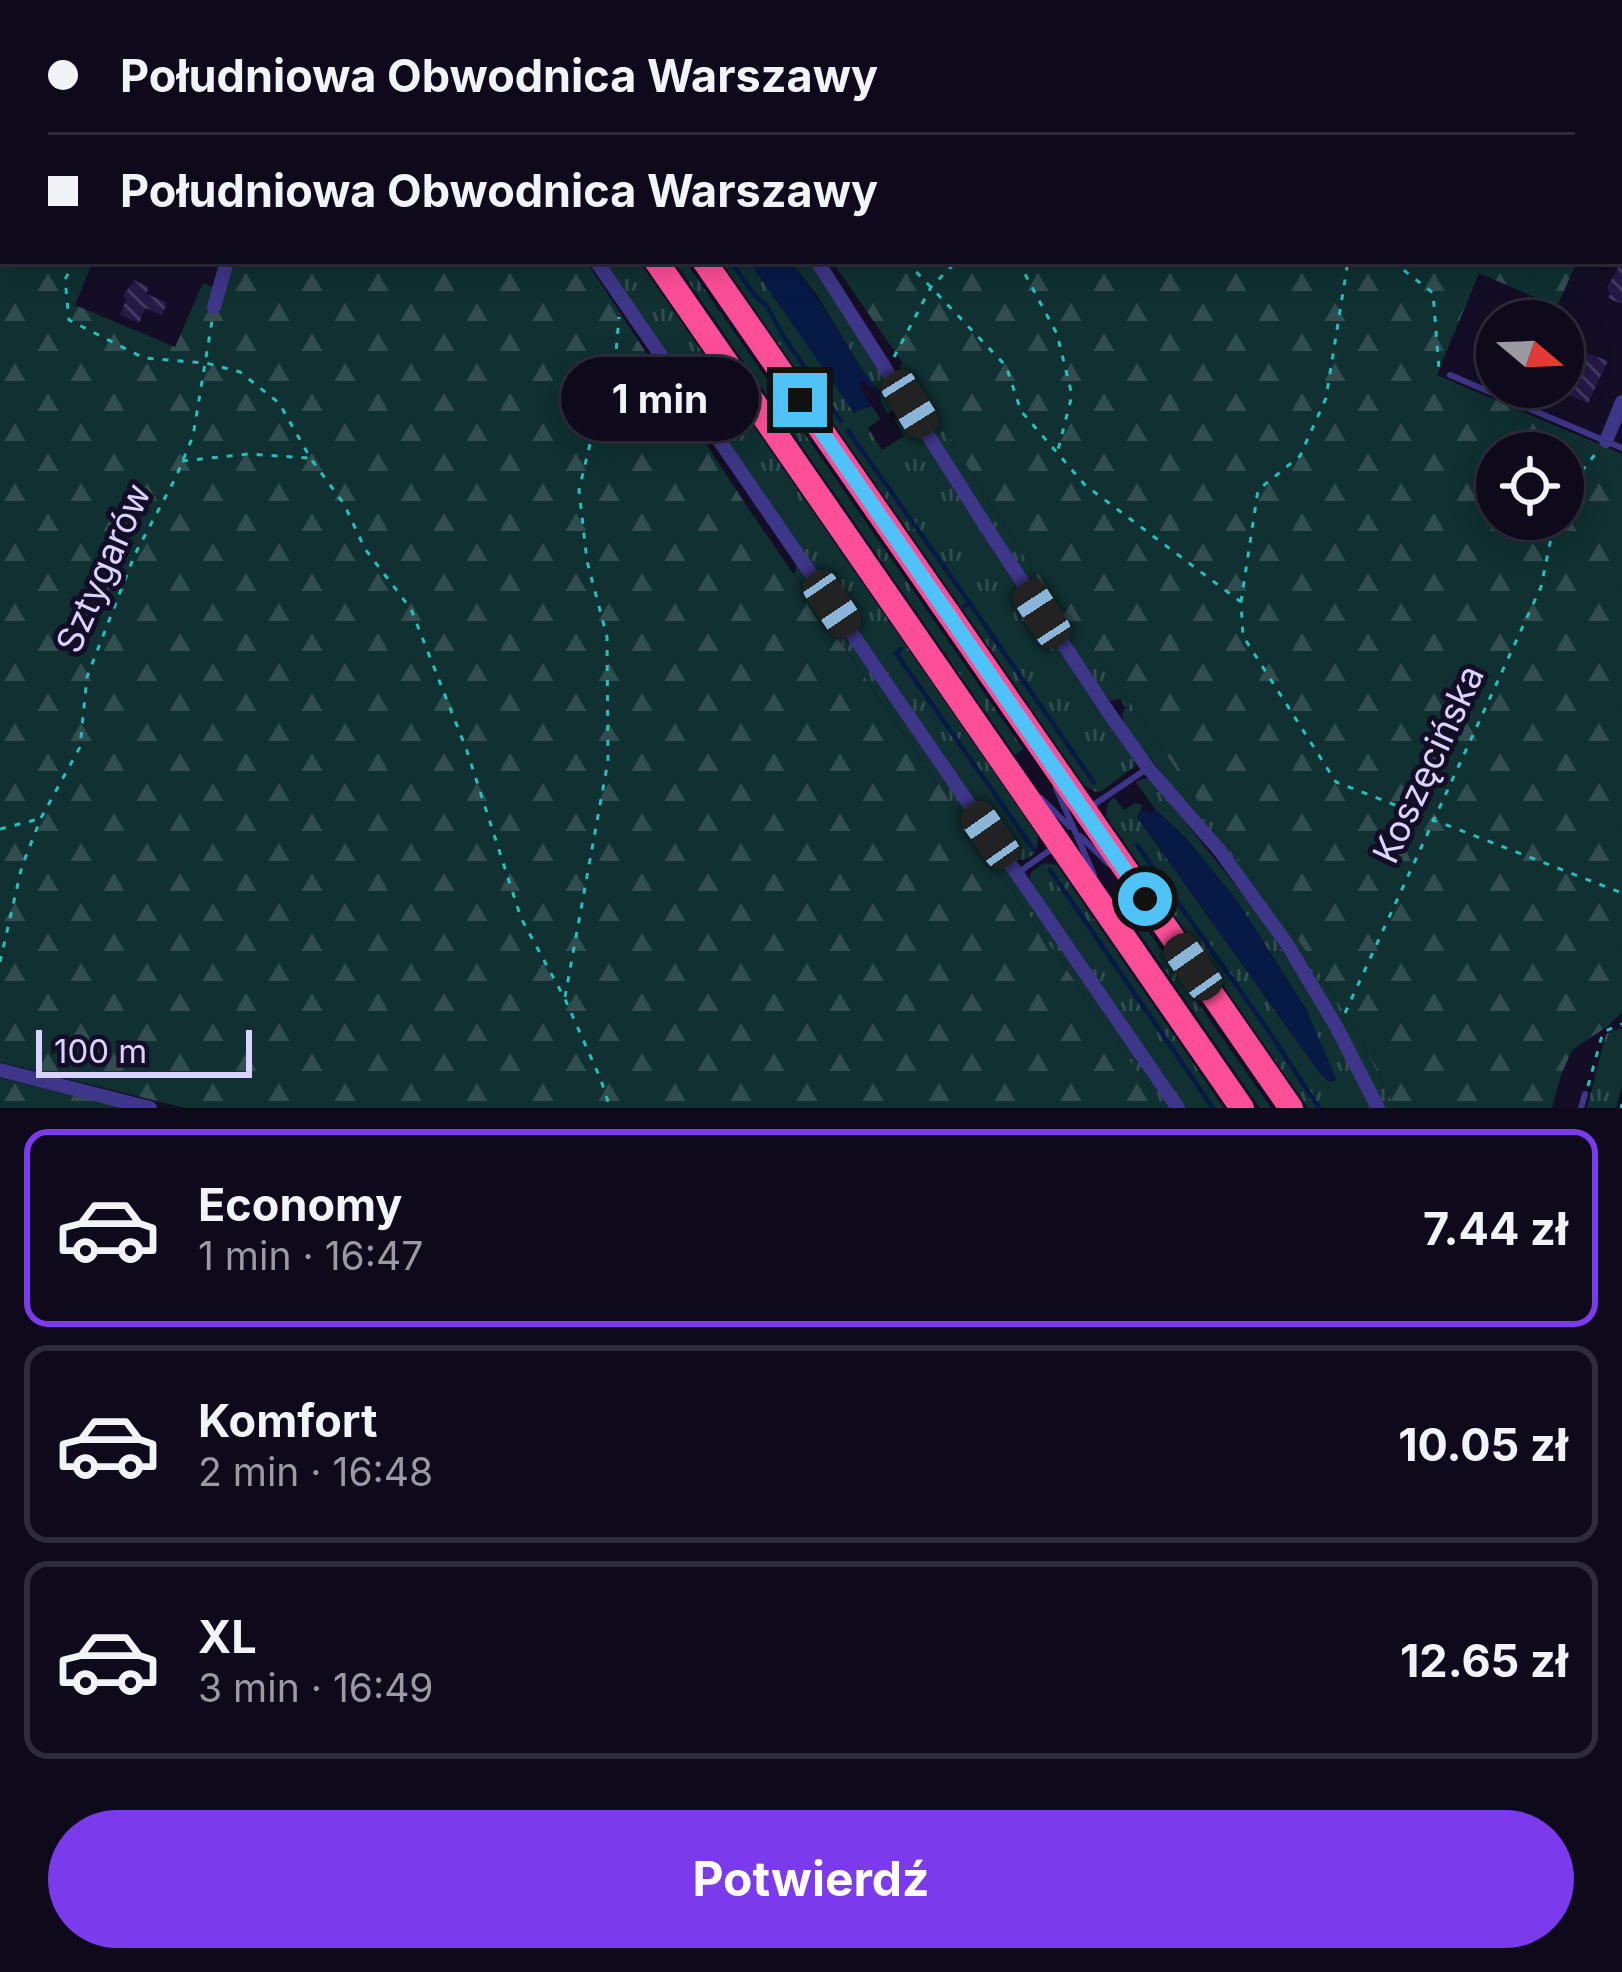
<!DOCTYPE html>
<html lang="pl">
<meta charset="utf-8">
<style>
:root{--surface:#0e0a1c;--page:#1c1829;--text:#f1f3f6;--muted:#9b9aa3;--line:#2e2b3b;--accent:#7c3aed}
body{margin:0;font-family:Inter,sans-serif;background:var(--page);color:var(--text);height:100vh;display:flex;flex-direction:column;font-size:45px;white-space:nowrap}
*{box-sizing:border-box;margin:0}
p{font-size:39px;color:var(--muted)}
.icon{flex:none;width:66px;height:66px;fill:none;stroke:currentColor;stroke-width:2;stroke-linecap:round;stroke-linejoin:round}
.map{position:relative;height:1108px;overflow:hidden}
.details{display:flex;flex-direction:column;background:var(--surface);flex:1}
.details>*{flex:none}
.banner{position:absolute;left:0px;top:0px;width:1623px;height:264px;box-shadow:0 6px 30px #0003,0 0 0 3px var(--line);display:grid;align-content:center;height:264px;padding:0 48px;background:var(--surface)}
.needle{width:78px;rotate:109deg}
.fabs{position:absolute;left:1476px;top:300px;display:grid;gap:24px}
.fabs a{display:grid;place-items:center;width:108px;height:108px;border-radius:50%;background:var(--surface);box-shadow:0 6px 30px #0003,0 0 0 3px var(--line);font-size:60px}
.scale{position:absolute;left:36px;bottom:30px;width:216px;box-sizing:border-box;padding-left:12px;border:6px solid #dbd3ff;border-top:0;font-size:33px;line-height:42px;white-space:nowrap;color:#dbd3ff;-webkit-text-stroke:9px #130e26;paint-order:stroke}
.end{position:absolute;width:54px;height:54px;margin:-27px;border:15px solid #4fc3f7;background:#111;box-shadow:0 0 0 6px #111}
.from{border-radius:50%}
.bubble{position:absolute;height:84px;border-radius:42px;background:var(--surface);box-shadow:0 6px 30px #0003,0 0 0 3px var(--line);font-size:39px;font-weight:700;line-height:84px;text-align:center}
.car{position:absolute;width:36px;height:72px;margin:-36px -18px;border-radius:15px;box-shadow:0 0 9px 3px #0007;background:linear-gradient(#222 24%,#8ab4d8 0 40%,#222 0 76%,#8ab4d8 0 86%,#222 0)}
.banner b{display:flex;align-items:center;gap:42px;height:114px;font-size:45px}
.banner b+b{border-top:3px solid var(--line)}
.banner i{width:30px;height:30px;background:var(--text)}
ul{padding:21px 0 0;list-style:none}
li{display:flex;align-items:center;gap:36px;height:198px;margin:0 24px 18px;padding:0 24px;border:6px solid var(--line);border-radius:24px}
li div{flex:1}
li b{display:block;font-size:45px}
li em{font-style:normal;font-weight:700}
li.on{border-color:var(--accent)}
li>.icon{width:108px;height:108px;stroke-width:1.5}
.cta{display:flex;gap:24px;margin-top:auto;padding:24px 48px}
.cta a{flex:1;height:138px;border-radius:72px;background:var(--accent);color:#fff;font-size:48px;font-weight:700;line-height:138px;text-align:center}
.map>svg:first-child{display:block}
.grass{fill:url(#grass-tufts)}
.forest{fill:url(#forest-firs);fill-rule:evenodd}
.water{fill:#071a46}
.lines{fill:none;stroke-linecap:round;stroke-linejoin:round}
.stream{stroke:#071a46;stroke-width:4.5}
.building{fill:url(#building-back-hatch)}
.path{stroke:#28bebd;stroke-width:3;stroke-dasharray:6 9;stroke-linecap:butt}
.lane{stroke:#3e3688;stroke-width:6}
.street{stroke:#3e3688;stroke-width:14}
.highway{stroke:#ff4e98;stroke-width:24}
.route{stroke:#4fc3f7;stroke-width:15}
.labels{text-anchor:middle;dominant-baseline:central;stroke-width:10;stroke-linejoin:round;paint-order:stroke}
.street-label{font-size:36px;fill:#dbd3ff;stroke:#130e26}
</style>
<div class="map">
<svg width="1622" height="1108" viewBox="0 0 1622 1108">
<defs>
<pattern id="grass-tufts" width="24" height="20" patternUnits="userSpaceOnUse" patternTransform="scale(3)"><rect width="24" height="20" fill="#103031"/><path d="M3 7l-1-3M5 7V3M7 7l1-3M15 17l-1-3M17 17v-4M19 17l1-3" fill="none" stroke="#324d50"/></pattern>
<pattern id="forest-firs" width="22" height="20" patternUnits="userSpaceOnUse" patternTransform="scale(3)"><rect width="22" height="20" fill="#103031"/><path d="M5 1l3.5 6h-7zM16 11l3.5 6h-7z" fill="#324d50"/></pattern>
<pattern id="building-back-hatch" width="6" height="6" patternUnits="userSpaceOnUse" patternTransform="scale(3)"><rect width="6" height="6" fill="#251948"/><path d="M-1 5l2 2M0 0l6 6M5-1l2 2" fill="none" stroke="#443a63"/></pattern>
</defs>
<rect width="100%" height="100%" fill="#130e26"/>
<path class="grass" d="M603 261H639L1038 836C1038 851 1032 861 1016 860Z
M674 261H685L1023 749 1015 755Z
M721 261H749L854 412 872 406 880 419 868 428 882 450 904 436 894 419 904 415 909 417 1046 631 1136 759 1134 767 1102 791 1096 792 1085 786Z
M790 261H810L898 395 897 406 888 414 881 403 880 391 866 376 817 295Z
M902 362 1058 611 1089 643 1227 843 1294 933 1360 1037 1395 1108H1384L1317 980 1259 897 1125 726 1122 715 1126 708 1120 699 1110 701 1048 616 897 373Z
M797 565 1171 1108H1162L794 574Z
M1146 778 1154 783 1256 911 1320 1008 1371 1108H1308L1106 816 1108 804 1114 797 1124 810 1135 803 1143 805 1137 817 1319 1072 1328 1081H1333L1336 1079 1306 1009 1238 902 1187 839 1155 809 1136 782Z
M1044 863 1057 865 1224 1108H1185L1029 882 1031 872Z
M1133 909 1271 1108H1260L1126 914Z
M1622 1028V1086L1616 1108H1587L1606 1034Z"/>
<path class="forest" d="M0 0H244L240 3H3V261H93L75 305 175 347 203 283 216 288 209 313H217L234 261H586L748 508 1162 1108H185L0 1062Z
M647 0H1622V13L1620 3 1598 2 647 3Z
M832 261H1577L1557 307 1479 273 1437 375 1622 454V1012L1608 1026 1572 1050 1561 1075 1552 1108H1395L1360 1037 1294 933 1227 843 1089 643 1058 611 902 362ZM1497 453H1563V519H1497Z
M0 1078 125 1108H0Z"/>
<path class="water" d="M749 261H790C816 294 837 330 860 366 867 377 877 386 881 397L863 380 859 384 870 405 854 413Z
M1155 809 1187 839 1238 902 1306 1009 1336 1079 1328 1081 1319 1072 1137 816 1143 810 1150 814Z"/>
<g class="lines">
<path class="stream" d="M552 0 554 3
M730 261 756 297 767 306 780 331 841 421
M848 431 969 602 965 606
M969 602 1094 783
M901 649 896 653 1034 850
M1137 845 1268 1030 1319 1108
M1050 870 1213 1108"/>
</g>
<path class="building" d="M1622 261V304L1608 298 1610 294 1607 287Z
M134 280 149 287 146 294 167 302 162 315 145 308 139 323 120 315 126 300 123 296Z
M1489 327 1497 331V362L1477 354Z
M1588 353 1608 361 1588 403 1549 387H1563L1565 364 1580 371Z"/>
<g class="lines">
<path class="path" d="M742 0 746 3
M988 0 992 3
M19 3 32 0
M203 3 205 0
M647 3 648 0
M1001 3 1002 0
M1527 3 1529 0
M0 7H3
M0 170H3
M0 241 3 239
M76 261 65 279 69 320 144 358 206 363 240 372 279 403 311 459 344 504 365 549 411 609 467 751 521 918 565 999 601 1080 610 1108
M906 261 1006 366 1021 411 1085 485 1241 602 1243 636 1336 782 1622 893
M1018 261 1057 334 1072 395 1058 450
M1392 261 1433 293 1439 369
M894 357 931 287 957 261
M182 461 248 454 309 458
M1563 495 1597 452
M1241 602 1258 490 1300 456 1326 398 1348 261
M0 829 39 819
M0 962 22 866 41 818 80 747 87 677 135 554 176 477 193 436 212 321
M565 997 608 761 607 637 587 561 579 490 595 423 616 353 619 317
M1345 1013 1541 587 1555 519
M1588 1086 1603 1032 1622 1024
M1621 1108 1622 1104"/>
<path class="lane" d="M1450 375 1622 448
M1056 788 1094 875
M1041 798 1070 827
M1089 808 1148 768
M1080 836 1109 864
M1019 872 1053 848
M1581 1108 1585 1094"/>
<path class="street" d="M417 0 419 3
M594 0 597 3
M326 3 327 0
M596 261 1178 1108
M817 261 994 539 1109 713 1148 768 1220 851 1287 944 1336 1026 1378 1108
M214 307 227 261
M1606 441 1622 402
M0 1070 150 1108"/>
<path class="highway" d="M475 0 477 3
M523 0 525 3
M656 261 1242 1108
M704 261 1291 1108"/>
</g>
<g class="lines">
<path class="route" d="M800 400 1145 899"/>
</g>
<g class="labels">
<g class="street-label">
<text transform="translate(103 568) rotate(-66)">Sztygarów</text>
<text transform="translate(1428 764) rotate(-65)">Koszęcińska</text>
</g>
</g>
</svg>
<div class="fabs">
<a><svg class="needle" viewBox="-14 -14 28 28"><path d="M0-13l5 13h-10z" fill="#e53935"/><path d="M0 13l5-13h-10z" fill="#9b9aa3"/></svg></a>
<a><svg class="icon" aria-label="locate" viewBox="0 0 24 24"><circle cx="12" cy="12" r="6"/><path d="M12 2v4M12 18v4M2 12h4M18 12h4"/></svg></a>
</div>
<div class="scale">100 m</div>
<i class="end from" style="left:1145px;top:899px"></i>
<i class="end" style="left:800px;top:400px"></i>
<div class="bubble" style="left:561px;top:357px;width:198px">1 min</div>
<i class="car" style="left:910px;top:404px;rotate:148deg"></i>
<i class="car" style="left:832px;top:604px;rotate:146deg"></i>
<i class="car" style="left:1042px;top:614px;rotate:327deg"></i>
<i class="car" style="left:990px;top:835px;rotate:325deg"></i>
<i class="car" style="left:1193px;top:967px;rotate:325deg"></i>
<div class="banner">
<b><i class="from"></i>Południowa Obwodnica Warszawy</b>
<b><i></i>Południowa Obwodnica Warszawy</b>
</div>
</div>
<section class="details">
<ul>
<li class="on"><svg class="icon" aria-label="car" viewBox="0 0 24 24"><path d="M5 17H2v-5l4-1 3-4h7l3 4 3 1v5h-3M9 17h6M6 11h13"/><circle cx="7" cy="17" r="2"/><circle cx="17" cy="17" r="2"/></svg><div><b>Economy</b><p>1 min · 16:47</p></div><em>7.44 zł</em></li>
<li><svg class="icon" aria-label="car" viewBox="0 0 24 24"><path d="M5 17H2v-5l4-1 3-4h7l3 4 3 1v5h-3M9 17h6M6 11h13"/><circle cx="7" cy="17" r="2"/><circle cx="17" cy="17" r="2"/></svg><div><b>Komfort</b><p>2 min · 16:48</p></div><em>10.05 zł</em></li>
<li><svg class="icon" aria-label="car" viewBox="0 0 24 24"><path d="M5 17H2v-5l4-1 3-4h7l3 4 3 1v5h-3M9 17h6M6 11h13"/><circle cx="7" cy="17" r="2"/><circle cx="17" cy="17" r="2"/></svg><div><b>XL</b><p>3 min · 16:49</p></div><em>12.65 zł</em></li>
</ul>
<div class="cta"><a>Potwierdź</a></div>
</section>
